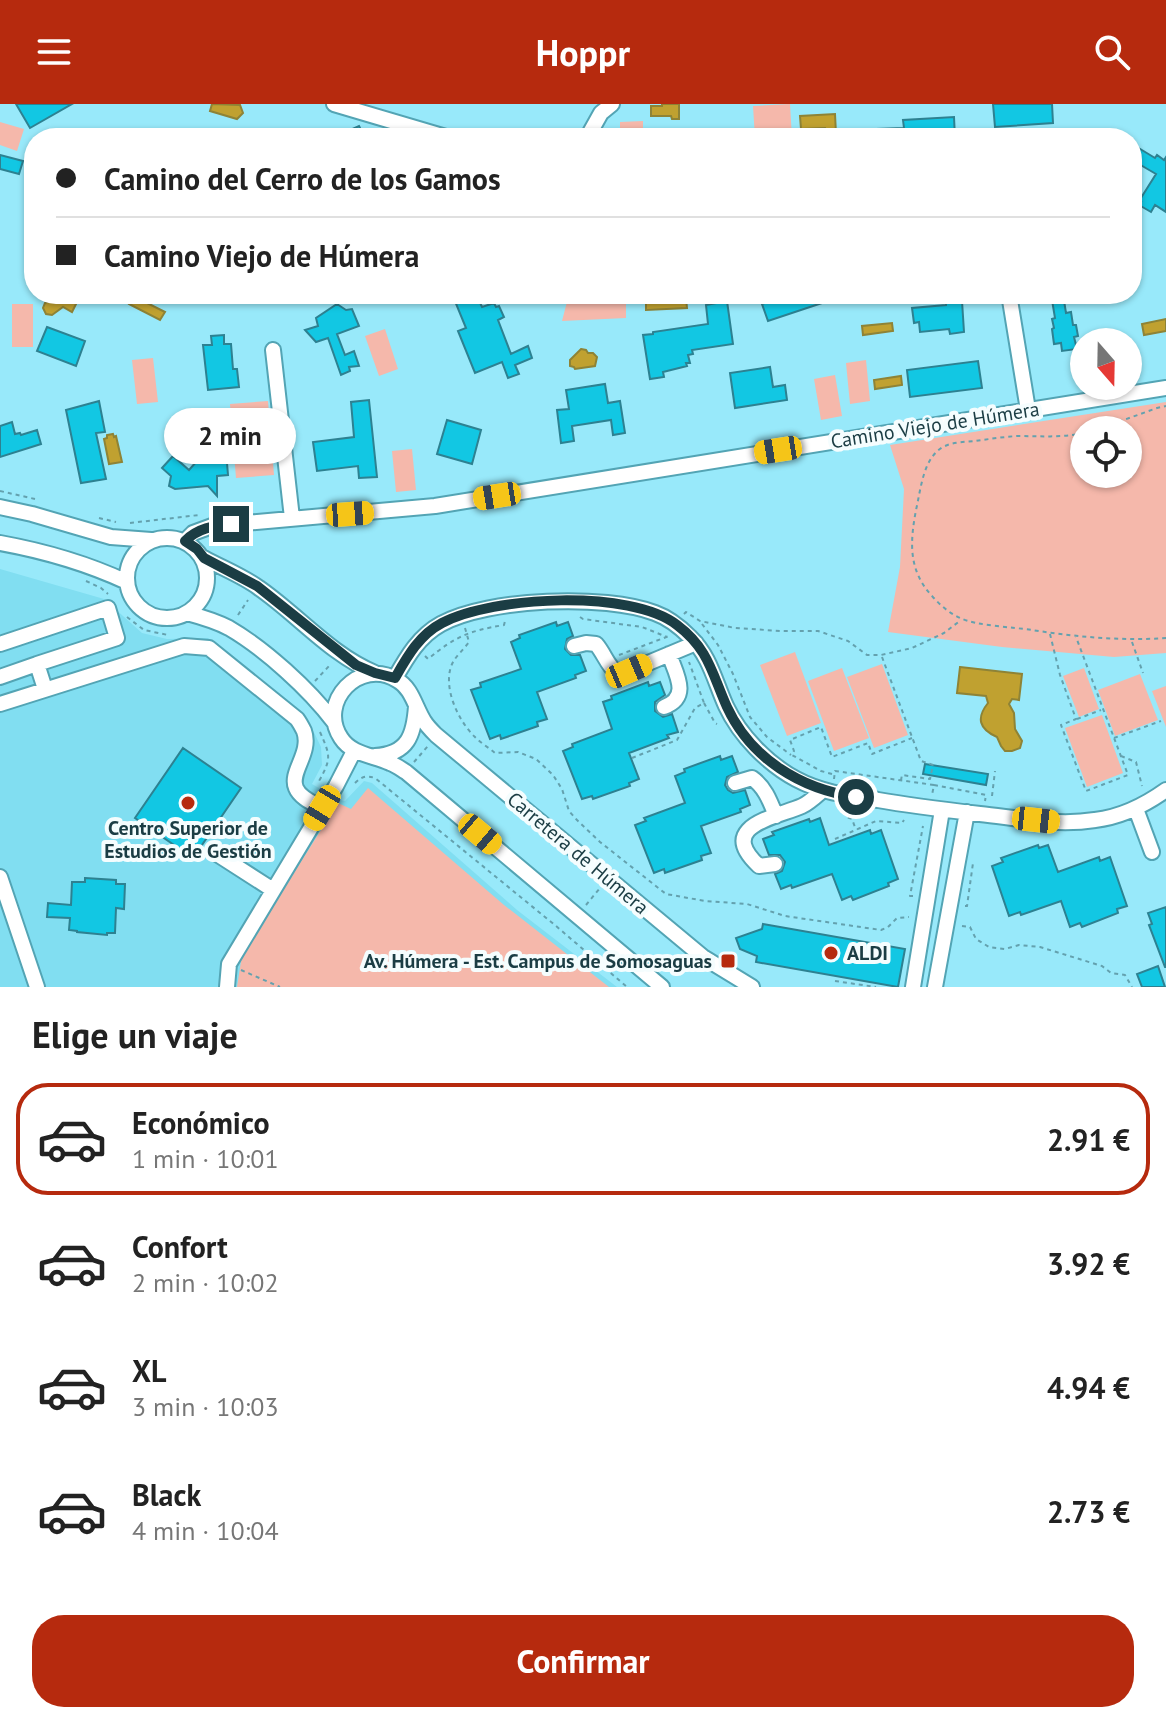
<!DOCTYPE html>
<html lang="es">
<meta charset="utf-8">
<style>
:root{--surface:#fff;--page:#f6f6f6;--text:#222;--muted:#767676;--line:#e0e0e0;--accent:#b62a0e}
body{margin:0;font-family:"PT Sans",sans-serif;background:var(--page);color:var(--text);height:100vh;display:flex;flex-direction:column;font-size:30px;white-space:nowrap}
*{box-sizing:border-box;margin:0}
p{font-size:26px;color:var(--muted)}
.icon{flex:none;width:44px;height:44px;fill:none;stroke:currentColor;stroke-width:2;stroke-linecap:round;stroke-linejoin:round}
.map{position:relative;height:883px;overflow:hidden}
.details{display:flex;flex-direction:column;background:var(--surface);flex:1}
.details>*{flex:none}
.top-card{position:absolute;left:24px;top:24px;width:1118px;height:176px;border-radius:32px;box-shadow:0 2px 6px #0004;display:grid;align-content:center;height:176px;padding:0 32px;background:var(--surface)}
.needle{width:52px;rotate:160deg}
.buttons{position:absolute;left:1070px;top:224px;display:grid;gap:16px}
.buttons a{display:grid;place-items:center;width:72px;height:72px;border-radius:50%;background:var(--surface);box-shadow:0 2px 6px #0004;font-size:40px}
.end{position:absolute;width:36px;height:36px;margin:-18px;border:10px solid #1b3d44;background:#fff;box-shadow:0 0 0 4px #fff}
.from{border-radius:50%}
.bubble{position:absolute;height:56px;border-radius:28px;background:var(--surface);box-shadow:0 2px 6px #0004;font-size:26px;font-weight:600;line-height:56px;text-align:center}
.car{position:absolute;width:24px;height:48px;margin:-24px -12px;border-radius:10px;box-shadow:0 0 6px 2px #0007;background:linear-gradient(#f5c518 24%,#345 0 40%,#f5c518 0 76%,#345 0 86%,#f5c518 0)}
.top-card b{display:flex;align-items:center;gap:28px;height:76px;font-size:30px}
.top-card b+b{border-top:2px solid var(--line)}
.top-card i{width:20px;height:20px;background:var(--text)}
ul{padding:0;list-style:none}
li{display:flex;align-items:center;gap:24px;height:112px;margin:0 16px 12px;padding:0 16px;border:4px solid transparent;border-radius:32px}
li div{flex:1}
li b{display:block;font-size:30px}
li em{font-style:normal;font-weight:600}
li.on{border-color:var(--accent)}
li>.icon{width:72px;height:72px;stroke-width:1.5}
h2{padding:0 32px;font-size:36px;line-height:96px}
.cta{display:flex;gap:16px;margin-top:auto;padding:16px 32px}
.cta a{flex:1;height:92px;border-radius:32px;background:var(--accent);color:#fff;font-size:32px;font-weight:600;line-height:92px;text-align:center}
header{display:flex;justify-content:space-between;align-items:center;height:104px;padding:0 32px;background:var(--accent);color:#fff;font-size:36px;font-weight:600}
.map>svg:first-child{display:block}
.built{fill:#81def1}
.green{fill:#f5b8ab;fill-rule:evenodd}
.water{fill:#c0a130;stroke:#8e8336;stroke-width:2}
.building{fill:#12c7e3;stroke:#2d8191;stroke-width:2}
.lines{fill:none;stroke-linecap:round;stroke-linejoin:round}
.minor-casing{stroke:#53a4b4;stroke-width:18}
.path{stroke:#64a1ae;stroke-width:2;stroke-dasharray:4 4;stroke-linecap:butt}
.minor{stroke:#fff;stroke-width:14}
.route{stroke:#1b3d44;stroke-width:10}
.poi-dot{fill:#b62a0e;stroke:#f5fdfe;stroke-width:3}
.labels{text-anchor:middle;dominant-baseline:central;stroke-width:8;stroke-linejoin:round;paint-order:stroke}
.street-label{font-size:20px;fill:#1b3d44;stroke:#f5fdfe}
.poi-label{font-size:20px;font-weight:bold;fill:#1b3d44;stroke:#f5fdfe}
</style>
<header><svg class="icon" aria-label="menu" viewBox="0 0 24 24"><path d="M4 6h16M4 12h16M4 18h16"/></svg>Hoppr<svg class="icon" aria-label="search" viewBox="0 0 24 24"><circle cx="10" cy="10" r="6"/><path d="M15 15l6 6"/></svg></header>
<div class="map">
<svg width="1166" height="883" viewBox="0 0 1166 883">
<rect width="100%" height="100%" fill="#98e9fa"/>
<path class="built" d="M0 465 104 495 142 529 167 535 208 534 309 618 321 643 322 661 312 680 340 696 345 697 364 677 372 679 517 806 617 883H0Z"/>
<path class="green" d="M790 0 792 34H755L753 2Z
M643 17V34H620V18Z
M0 18 24 25 17 47 0 41Z
M569 190H626V214L562 217Z
M12 200H33V243H12Z
M385 225 398 265 379 272 365 232Z
M153 254 158 298 137 300 132 256Z
M866 256 870 297 850 300 846 259Z
M835 271 842 312 821 316 814 275Z
M268 297 274 371 236 374 230 300Z
M1166 298V549L1114 553 1002 543 888 528 900 463 904 385 890 341ZM1084 326H1128V370H1084Z
M412 345 416 386 396 388 392 347Z
M795 548 821 619 787 632 760 561Z
M882 560 908 631 874 644 847 573Z
M842 564 869 634 834 647 808 577Z
M1084 564 1099 605 1079 613 1063 572Z
M1140 570 1158 616 1115 632 1098 586Z
M1166 582V623L1152 587Z
M1102 611 1123 669 1087 683 1065 624Z
M368 684 504 801 609 883H237L242 851 338 699 351 705Z"/>
<path class="water" d="M212 0 240 1 243 9 237 15 210 7Z
M662 0H679V15H672L671 12H651V2H662Z
M835 10 836 30H826L825 24 801 25 800 12Z
M134 190 144 194 143 197 165 208 160 216 129 200Z
M61 191 70 194 75 193 76 200 72 208 63 203 52 211 46 210 43 204 45 199Z
M686 194 687 204 646 206V196Z
M1166 215V227L1144 231 1142 220Z
M892 219 893 227 863 231 862 222Z
M581 245 586 246 588 249H593L597 253 595 262 575 265 574 263 570 262V256Z
M901 272 902 281 875 285 874 276Z
M191 328 194 332 206 331 207 338 204 340 205 356 188 358 184 355 192 346 191 336 186 332 187 329Z
M113 330 114 333 116 332 122 358 109 360 104 335 107 334V331Z
M960 563 1022 570 1019 596 1012 595 1009 600 1014 609 1015 625 1022 637 1020 644 1012 647H1005L1001 642 997 633C979 625 976 614 988 599L986 592 957 589Z"/>
<path class="building" d="M16 0H72L30 24Z
M993 0H1052L1053 19 995 23Z
M954 13 955 34H878L877 25 904 24 903 16Z
M359 22 365 34H332Z
M1132 40 1155 54 1157 51 1164 56 1166 53V108L1155 101 1151 108 1139 101 1141 98 1139 97 1156 70 1132 56Z
M0 51 23 57 19 70 0 65Z
M452 190 477 192 482 203 494 199 496 203 499 202 504 213 498 216 511 250 528 242 532 254 515 261 519 270 508 274 502 258 475 269 458 227 466 224Z
M1051 190H1063L1066 209 1071 208 1073 221H1076L1078 232 1074 233 1077 245 1062 247 1061 239 1054 240 1052 225 1054 224 1052 215 1055 214Z
M783 192V195L831 196 768 217 762 200Z
M727 197 733 240 692 246 693 250 688 251 690 259H686L687 262 663 268 664 273 650 275 643 231 653 230V228L708 220 706 201Z
M962 197 964 228 950 230 949 225 920 228 919 218 914 219 912 204 946 201V199Z
M337 200 346 206 352 205 359 222 337 230 345 251 354 247 359 262 349 263 350 267 341 271 328 234 316 238 305 226 318 222 316 214Z
M47 223 85 237 76 262 37 247Z
M224 231V240H231L233 265H237L239 283 208 286 203 241H212L211 232Z
M978 257 982 284 910 293 907 266Z
M770 263 773 283 785 281 787 296 735 304 730 269Z
M605 280 608 299 620 297 625 329 613 331 611 316 572 322 574 337 561 339 557 306 569 305 566 286Z
M369 296 377 373 359 374 358 362 317 367 313 338 354 333 351 298Z
M99 297 105 328 96 329 106 375 81 379 66 306Z
M447 316 481 326 472 360 437 350Z
M12 318 15 330 20 329 21 331 37 326 41 340 0 353V322Z
M224 319 228 329V338H231L232 356 227 359 228 371 217 372V392L208 382 175 385 169 382 171 372 162 364 173 352 189 366 197 357 205 356V349L215 336 213 335Z
M556 518 557 522 568 518 573 532 567 535 565 545 571 551H580L586 567 575 571 576 574 537 588 547 615 537 618 538 622 501 635 500 631 490 635 471 586 481 583 480 579 521 565 511 538 520 534 519 531Z
M648 578 649 582 660 578 665 591 655 598V607L663 613 672 610 678 628 667 631 669 634 629 649 639 675 629 679 630 682 593 695 592 692 582 695 563 647 573 643 572 640 612 625 603 598 612 595 611 592Z
M183 644 241 684 193 754 135 714Z
M720 652 721 656 732 652 738 668 727 673 725 681 728 686 733 689 745 686 750 701 740 705 741 708 701 722 711 749 701 752 702 756 665 769 664 765 654 769 635 721 646 717 644 714 685 699 675 672 685 668 684 665Z
M925 660 988 670 986 681 923 670Z
M820 714 829 741 870 726 871 730 881 726 898 775 888 779 889 782 853 796 851 792 842 796 832 770 792 784 791 781 781 785 775 770 782 767 785 758 780 751H769L763 735 774 731 772 728 809 715 810 718Z
M1038 741 1039 744 1048 741 1058 768 1099 753 1100 757 1110 753 1127 802 1117 805 1118 809 1082 823 1080 819 1070 823 1061 797 1021 811 1020 808 1009 812 992 762 1003 758 1001 754Z
M85 774 116 776V780H125L124 805 116 804 115 829H107V831L77 828V827L69 826 70 814 47 813 48 799 71 801 72 778H85Z
M1166 803V863H1165L1149 821 1152 820 1148 809Z
M763 820 905 845 898 883 756 858 757 852 740 845 736 834 762 825Z
M1158 862 1165 883H1142L1137 870Z"/>
<g class="lines">
<g class="minor-casing">
<path id="minor" d="M334 0 449 34
M587 34 601 9 612 0
M1009 190 1028 306
M273 246 292 414
M0 403 32 410 111 433 151 436
M127 474a40 40 0 1 1 80 0a40 40 0 1 1-80 0Z
M185 437 193 429 212 422 435 402 1166 284
M0 439C44 447 86 459 127 478
M204 454C222 464 243 472 259 484 298 511 331 551 375 569
M187 509C202 513 216 517 229 524 265 545 309 585 334 618
M0 540 108 504 117 534 37 560 45 585
M574 542 586 539 596 540C604 549 607 561 616 568L629 567 696 539
M0 573 37 560
M395 574C407 553 419 532 441 520 489 494 605 490 655 509 669 514 680 523 690 533 710 552 715 578 726 602 740 632 768 660 796 675 822 689 850 692 878 696 912 702 946 706 980 710 1018 714 1057 722 1095 716 1121 713 1145 701 1166 686
M0 600 184 542 209 544 297 615C300 619 302 623 304 627 312 649 289 668 296 684 300 694 313 699 322 704
M664 603C691 593 676 570 669 550
M375 652C408 650 414 631 416 602
M735 679 752 674C765 683 770 697 776 712
M1136 705 1152 748
M217 750 273 786
M775 760 759 762C716 722 774 714 802 702 810 698 816 692 823 686
M0 773 37 883
M227 883 229 860 336 682 354 647
M662 883 406 668C401 665 396 661 390 659 373 651 352 651 341 634 317 598 360 553 397 576 412 584 415 603 424 617 427 622 432 627 436 631L703 853 752 883
M913 883 942 706
M935 883 967 708"/>
</g>
<path class="path" d="M1096 326 1157 304 1166 302
M1084 329C1061 334 1040 332 1017 332 1003 333 989 335 975 337 965 338 954 338 945 342 923 352 921 385 916 406 910 438 908 466 932 492 940 501 949 509 960 514 977 522 1013 523 1032 526 1077 533 1121 537 1166 534
M0 387 35 395
M99 414 116 418
M130 419 199 411
M86 477 101 484 108 490
M684 510 686 508 700 517 735 524 781 527H818L848 537 867 551H881L912 544 944 529 961 516
M238 511 248 496
M127 513 144 526 168 531
M580 513 583 515 642 523 667 533
M702 520 718 541 733 570 750 613 767 633 791 651
M465 524 469 538C464 545 457 551 453 558 441 581 458 617 475 633 481 639 489 644 495 649L518 648 536 655 553 671 562 685 569 707 577 716 600 738 666 790 705 797 747 800 785 812 881 826 888 823 897 814 909 813
M1050 530 1060 571 1076 615 1061 621 1086 687 1128 671 1076 533
M1132 538 1143 569
M619 551 669 532
M425 552 428 555C456 532 469 527 504 521L505 517
M882 553 921 657 933 661 930 675 902 671 901 676
M315 577 330 561
M704 599 715 619 717 620
M1077 615 1101 606
M320 628C330 651 332 654 319 677L321 680
M1114 634 1161 617
M1121 652 1136 658 1142 682
M632 654 677 636 695 604 704 599 689 558
M414 658 428 642
M832 670 821 667 792 651 794 647 790 636 821 623 832 653 868 639 872 650 912 634
M834 675 835 667 934 681 932 691
M355 679C361 673 366 671 375 674L556 822 627 883
M934 681 986 691 985 697
M992 692 995 667
M847 707 846 713 852 715 856 726
M835 735 876 717 902 719 904 716
M913 792H910L923 722
M586 801 600 784
M965 802H967L973 759
M962 822 970 823 976 835 989 843 1005 845 1019 841 1040 843 1102 862 1111 869 1125 871 1132 883
M241 866 280 883
M835 877 876 883"/>
<use href="#minor" class="minor"/>
</g>
<g class="lines">
<path class="route" d="M231 420C213 422 198 424 185 437L197 445 204 454 257 482 356 561 375 569 395 574C407 553 419 531 442 519 493 492 630 485 677 521 709 545 712 570 727 603 751 655 801 685 856 693"/>
</g>
<g class="poi-dot">
<circle cx="188" cy="699" r="8"/>
<circle cx="831" cy="849" r="8"/>
<rect x="720" y="849" width="16" height="16" rx="4"/>
</g>
<g class="labels">
<g class="street-label">
<text transform="translate(935 321) rotate(-9)">Camino Viejo de Húmera</text>
<text transform="translate(578 749) rotate(40)">Carretera de Húmera</text>
</g>
<g class="poi-label">
<text x="188" y="724">Centro Superior de<tspan x="188" dy="23">Estudios de Gestión</tspan></text>
<text x="847" y="849" text-anchor="start">ALDI</text>
<text x="712" y="857" text-anchor="end">Av. Húmera - Est. Campus de Somosaguas</text>
</g>
</g>
</svg>
<div class="buttons">
<a><svg class="needle" viewBox="-14 -14 28 28"><path d="M0-13l5 13h-10z" fill="#e53935"/><path d="M0 13l5-13h-10z" fill="#767676"/></svg></a>
<a><svg class="icon" aria-label="locate" viewBox="0 0 24 24"><circle cx="12" cy="12" r="6"/><path d="M12 2v4M12 18v4M2 12h4M18 12h4"/></svg></a>
</div>
<i class="end from" style="left:856px;top:693px"></i>
<i class="end" style="left:231px;top:420px"></i>
<div class="bubble" style="left:164px;top:304px;width:132px">2 min</div>
<i class="car" style="left:778px;top:346px;rotate:261deg"></i>
<i class="car" style="left:497px;top:392px;rotate:261deg"></i>
<i class="car" style="left:350px;top:410px;rotate:86deg"></i>
<i class="car" style="left:629px;top:567px;rotate:67deg"></i>
<i class="car" style="left:322px;top:704px;rotate:211deg"></i>
<i class="car" style="left:1036px;top:716px;rotate:96deg"></i>
<i class="car" style="left:480px;top:730px;rotate:130deg"></i>
<div class="top-card">
<b><i class="from"></i>Camino del Cerro de los Gamos</b>
<b><i></i>Camino Viejo de Húmera</b>
</div>
</div>
<section class="details">
<h2>Elige un viaje</h2>
<ul>
<li class="on"><svg class="icon" aria-label="car" viewBox="0 0 24 24"><path d="M5 17H2v-5l4-1 3-4h7l3 4 3 1v5h-3M9 17h6M6 11h13"/><circle cx="7" cy="17" r="2"/><circle cx="17" cy="17" r="2"/></svg><div><b>Económico</b><p>1 min · 10:01</p></div><em>2.91 €</em></li>
<li><svg class="icon" aria-label="car" viewBox="0 0 24 24"><path d="M5 17H2v-5l4-1 3-4h7l3 4 3 1v5h-3M9 17h6M6 11h13"/><circle cx="7" cy="17" r="2"/><circle cx="17" cy="17" r="2"/></svg><div><b>Confort</b><p>2 min · 10:02</p></div><em>3.92 €</em></li>
<li><svg class="icon" aria-label="car" viewBox="0 0 24 24"><path d="M5 17H2v-5l4-1 3-4h7l3 4 3 1v5h-3M9 17h6M6 11h13"/><circle cx="7" cy="17" r="2"/><circle cx="17" cy="17" r="2"/></svg><div><b>XL</b><p>3 min · 10:03</p></div><em>4.94 €</em></li>
<li><svg class="icon" aria-label="car" viewBox="0 0 24 24"><path d="M5 17H2v-5l4-1 3-4h7l3 4 3 1v5h-3M9 17h6M6 11h13"/><circle cx="7" cy="17" r="2"/><circle cx="17" cy="17" r="2"/></svg><div><b>Black</b><p>4 min · 10:04</p></div><em>2.73 €</em></li>
</ul>
<div class="cta"><a>Confirmar</a></div>
</section>
